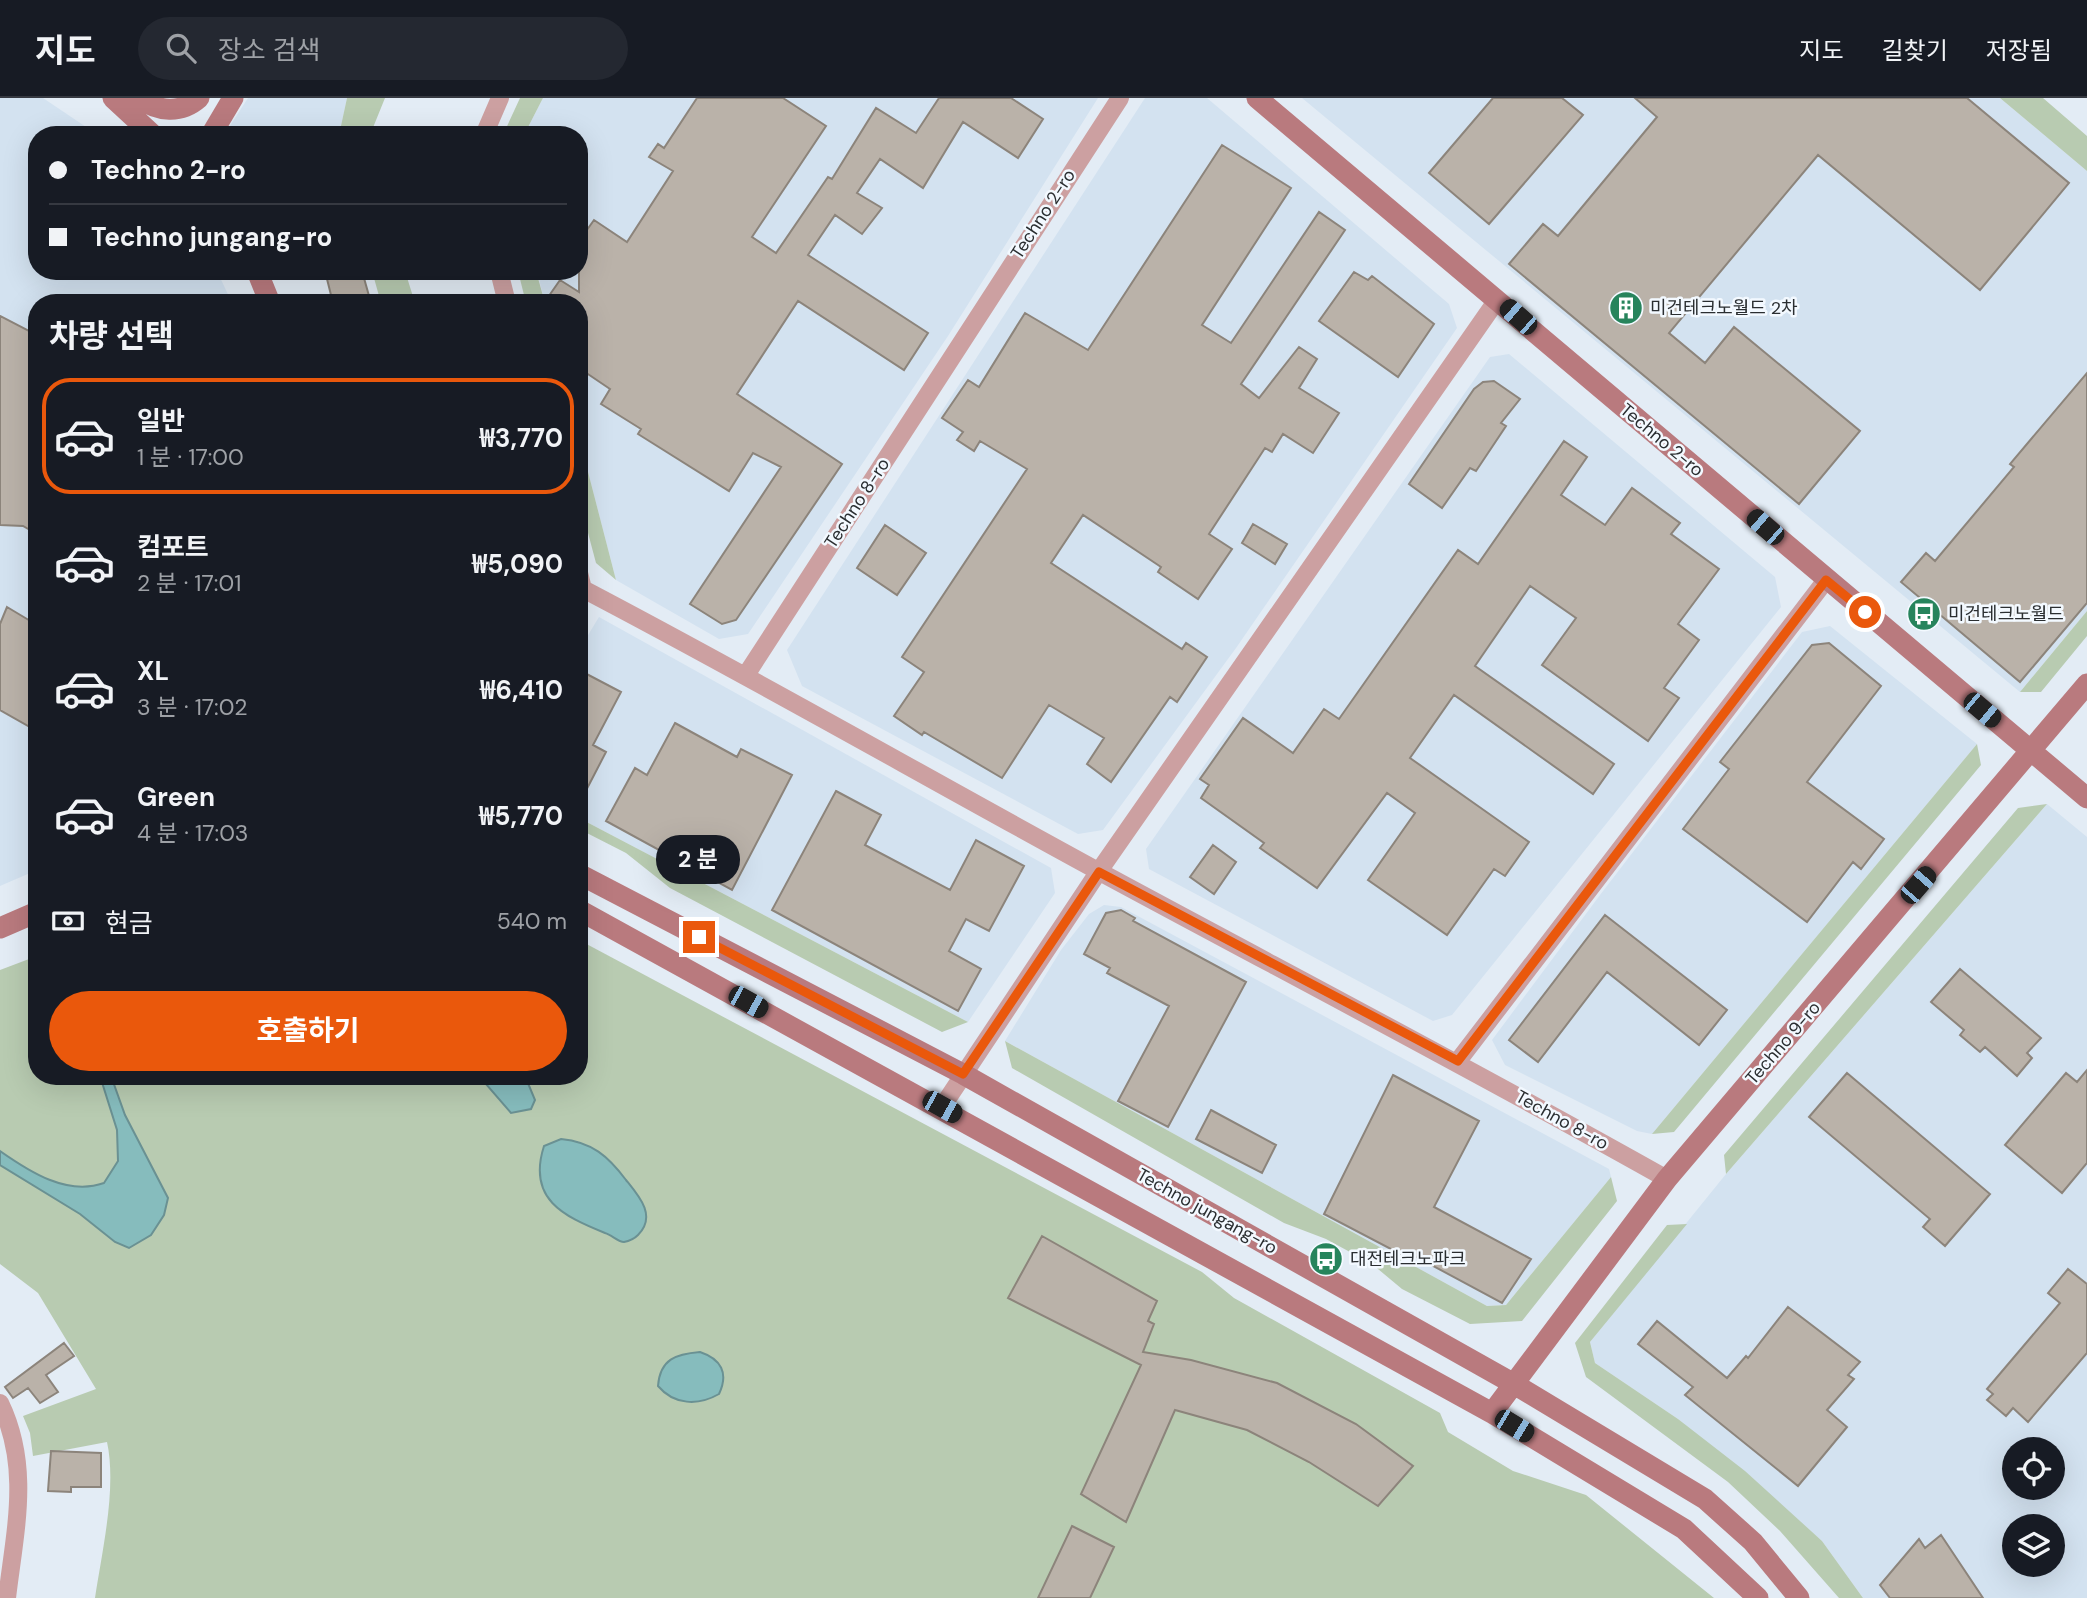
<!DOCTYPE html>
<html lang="ko">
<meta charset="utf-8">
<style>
:root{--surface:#171b24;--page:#242831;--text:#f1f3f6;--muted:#9ea1a6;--line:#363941;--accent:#ea580c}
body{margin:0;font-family:"DM Sans","Noto Sans KR",sans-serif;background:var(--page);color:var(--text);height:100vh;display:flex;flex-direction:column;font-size:26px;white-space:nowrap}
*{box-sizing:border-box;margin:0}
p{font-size:23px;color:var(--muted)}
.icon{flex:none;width:38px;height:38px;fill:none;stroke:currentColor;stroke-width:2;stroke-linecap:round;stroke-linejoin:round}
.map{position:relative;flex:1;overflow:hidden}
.panel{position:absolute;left:28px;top:196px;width:560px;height:791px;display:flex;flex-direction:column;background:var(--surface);border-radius:28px;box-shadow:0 7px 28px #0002}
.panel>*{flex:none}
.top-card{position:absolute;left:28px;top:28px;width:560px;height:154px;border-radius:28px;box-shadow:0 7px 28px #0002;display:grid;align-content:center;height:154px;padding:0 21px;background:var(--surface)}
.buttons{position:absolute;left:2002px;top:1339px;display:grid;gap:14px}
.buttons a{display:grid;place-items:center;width:63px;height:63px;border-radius:50%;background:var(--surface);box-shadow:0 7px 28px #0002;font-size:35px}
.end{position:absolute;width:32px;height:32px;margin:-16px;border:9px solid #ea580c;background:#fff;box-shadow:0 0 0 4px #fff}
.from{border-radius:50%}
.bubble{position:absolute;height:49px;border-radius:24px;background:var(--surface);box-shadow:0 7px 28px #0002;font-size:23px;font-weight:700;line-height:49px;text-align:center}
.car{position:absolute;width:21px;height:42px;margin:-21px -10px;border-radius:9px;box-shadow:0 0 5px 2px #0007;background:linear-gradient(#222 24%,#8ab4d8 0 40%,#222 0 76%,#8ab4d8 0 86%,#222 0)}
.top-card b{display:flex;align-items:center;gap:24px;height:66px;font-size:26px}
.top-card b+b{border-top:2px solid var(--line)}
.top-card i{width:18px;height:18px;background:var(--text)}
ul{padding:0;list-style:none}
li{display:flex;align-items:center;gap:21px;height:116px;margin:0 14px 10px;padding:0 7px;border:4px solid transparent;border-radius:28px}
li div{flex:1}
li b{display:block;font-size:26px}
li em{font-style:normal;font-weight:700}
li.on{border-color:var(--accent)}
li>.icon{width:63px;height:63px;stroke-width:1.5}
h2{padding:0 21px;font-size:32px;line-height:84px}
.pay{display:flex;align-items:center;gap:18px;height:77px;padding:0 21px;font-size:26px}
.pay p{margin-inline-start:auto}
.cta{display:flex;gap:14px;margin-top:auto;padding:14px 21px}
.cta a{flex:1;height:80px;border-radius:42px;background:var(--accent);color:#fff;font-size:28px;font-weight:700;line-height:80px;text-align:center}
header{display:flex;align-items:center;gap:42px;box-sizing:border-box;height:98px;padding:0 35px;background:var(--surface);border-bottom:2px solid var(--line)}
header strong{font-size:33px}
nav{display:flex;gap:38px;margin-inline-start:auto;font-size:24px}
.search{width:490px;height:63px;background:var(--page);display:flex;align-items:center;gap:18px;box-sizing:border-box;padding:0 24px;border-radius:38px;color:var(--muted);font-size:26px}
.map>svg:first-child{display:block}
.built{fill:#d3e2f0;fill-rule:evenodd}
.green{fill:#b8cbb1}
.water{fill:#86bcbd;stroke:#6a9193;stroke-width:2}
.building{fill:#bab2a9;stroke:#8c847b;stroke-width:2}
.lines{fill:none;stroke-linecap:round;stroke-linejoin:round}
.street{stroke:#cca0a1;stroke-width:18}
.secondary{stroke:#b97a7e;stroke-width:21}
.route{stroke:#ea580c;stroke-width:9}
.labels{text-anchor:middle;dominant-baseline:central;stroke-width:5;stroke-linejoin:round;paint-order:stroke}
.street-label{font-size:18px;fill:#2a2e31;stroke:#f3f9ff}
.poi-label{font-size:18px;fill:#2a2e31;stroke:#f3f9ff;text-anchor:start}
</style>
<header>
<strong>지도</strong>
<div class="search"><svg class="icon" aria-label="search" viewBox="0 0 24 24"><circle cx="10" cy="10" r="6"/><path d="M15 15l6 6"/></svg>장소 검색</div>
<nav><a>지도</a><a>길찾기</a><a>저장됨</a></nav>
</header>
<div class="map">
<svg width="2087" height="1500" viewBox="0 0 2087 1500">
<rect width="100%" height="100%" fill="#e3ecf5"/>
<path class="built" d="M0 0H43L98 37H37V173H217L232 205H37V772L0 788Z
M248 0H347L339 37H224Z
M543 0H1098L948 238 748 536 719 541 616 482 579 339V205H545L537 173H579V37H524Z
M1145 0H1207L1449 206 1457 230 1236 550 1103 732 1078 736 802 588 787 552Z
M1302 0H2000L2087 73V513L2020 594Z
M1509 256 1775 479 1781 509 1452 917 1433 923 1149 771 1146 751 1490 259Z
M599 519 1051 770 1055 795 968 924 579 720V552Z
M1830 528 1977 646 1652 1036 1637 1033 1505 967 1492 942 1600 797 1802 534Z
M2047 706 2087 739V1500H1863L1822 1443 1678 1321 1595 1265 1590 1244 1726 1076ZM2014 1351H2053V1390H2014ZM2014 1428H2053V1466H2014Z
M1104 807 1121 809 1609 1071 1611 1079 1506 1207 1487 1208 1005 943 1061 852 1089 816Z"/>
<path class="green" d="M347 0H385L370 37H339Z
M520 0H543L524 37H503Z
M2000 0H2043L2087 38V73Z
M372 173H405L415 205H381Z
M518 173H536L545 205H526Z
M579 339 616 482 596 465 579 401Z
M2087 513V538L2041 594H2020Z
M1977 646 1981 667 1674 1034 1652 1036Z
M2047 706 1726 1076 1724 1057 2018 710Z
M579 720 968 924 942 934 670 790 626 755 579 731Z
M579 842 1202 1174 1234 1200 1440 1315 1448 1334 1513 1373 1586 1397 1714 1500H95C102 1453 117 1390 107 1344L33 1358 30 1335 23 1318 96 1291 38 1195 0 1166V872L37 858V978H579Z
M1005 943 1487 1208 1506 1207 1611 1079 1617 1103 1522 1223 1470 1226 1402 1191 1372 1166 1326 1141 1284 1125 1012 970Z
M1687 1126 1590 1244 1595 1265 1678 1321 1745 1373 1822 1443 1863 1500H1839L1780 1433 1728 1384 1586 1279 1575 1245 1667 1127Z"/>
<path class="water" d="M100 978H111L125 1017 168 1100 164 1117 151 1137 129 1150 115 1144 80 1116 0 1067V1053C30 1074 67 1098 104 1085L118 1063 117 1032Z
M479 978H525L535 1002 531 1011 511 1015Z
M561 1041C592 1044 608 1058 626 1082 639 1098 657 1118 638 1137 634 1141 630 1143 624 1144 618 1144 612 1137 605 1135 563 1118 527 1101 544 1048Z
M700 1254C721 1261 729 1275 719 1296 698 1308 674 1307 658 1288 660 1261 676 1256 700 1254Z"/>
<path class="building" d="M697 0H783L826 28 752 139 776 155 828 79 832 81 876 10 916 35 939 0H1011L1043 21 1018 60 963 24 923 90 880 61 857 95 882 110 862 136 835 117 808 157 928 235 904 272 798 203 737 296 842 366 736 522 722 526 690 506 781 369 753 355 729 393 638 336 641 331 601 306 610 291 579 270V205H544L560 182 579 194V143L594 122 627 144 673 73 649 59 658 46 664 50Z
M1493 0H1562L1583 17 1489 126 1429 75Z
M1635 0H1967L2069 85 1980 192 1818 57 1669 235 1705 265 1734 229 1860 333 1799 406 1509 166 1543 126 1558 138 1657 19Z
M1222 47 1291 90 1202 227 1231 245 1319 114 1345 132 1241 286 1259 300 1299 249 1317 261 1299 290 1339 315 1313 355 1283 336 1272 354 1265 350 1209 436 1232 451 1198 501 1158 474 1161 469 1083 417 1051 465 1182 551 1186 545 1207 559 1177 604 1170 599 1111 684 1087 666 1104 640 1049 607 1002 680 924 634 922 637 894 618 924 574 902 559 1027 371 980 343 974 353 957 342 963 334 942 320 968 282 979 289 1025 215 1088 252Z
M325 173H362L371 205H333Z
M1354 174 1368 182 1372 178 1434 226 1398 279 1319 223Z
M0 218 37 237V436L23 428 0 427Z
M2087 275V505L2020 584 1901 484 1926 455 1935 463 2014 369 2010 366Z
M1494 283 1520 301 1501 325 1506 328 1476 373 1470 370 1442 410 1409 386 1474 291 1483 284Z
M1564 343 1587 359 1561 397 1605 427 1632 390 1680 425 1671 436 1719 471 1678 526 1699 542 1664 590 1679 600 1648 643 1542 567 1576 520 1530 488 1475 568 1614 666 1593 696 1454 597 1410 660 1529 744 1505 778 1494 771 1447 837 1368 782 1415 715 1387 695 1317 790 1260 750 1264 745 1201 700 1209 687 1200 681 1243 620 1293 655 1324 611 1339 621 1458 452 1478 466Z
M1253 426 1287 446 1275 466 1242 445Z
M885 427 926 455 897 497 857 470Z
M7 509 37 527V633L0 612V526Z
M1829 545 1881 588 1807 684 1884 741 1861 771 1853 764 1807 824 1683 731 1729 671 1720 664 1812 547Z
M579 572 621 594 593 647 606 654 579 706Z
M675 625 737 659 741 651 792 677 732 792 606 723 635 670 647 677Z
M836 693 881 717 865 747 950 792 976 742 1024 768 989 833 966 821 949 853 981 871 958 913 772 812Z
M1213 747 1236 764 1214 796 1190 779Z
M1121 812 1135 820 1133 823 1246 884 1168 1029 1118 1003 1169 908 1107 875 1110 870 1084 856 1106 815Z
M1605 817 1727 912 1699 947 1607 874 1538 964 1509 942Z
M1960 871 2041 940 2027 955 2032 960 2017 978 1985 949 1980 954 1960 937 1964 932 1931 904Z
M2087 972V1065L2062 1095 2005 1047 2066 975 2077 984Z
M1847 975 1990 1096 1945 1148 1923 1129 1930 1121 1809 1019Z
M1393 977 1479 1023 1434 1109 1531 1161 1502 1205 1411 1156 1408 1160 1324 1116Z
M1211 1012 1276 1047 1262 1075 1196 1041Z
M1042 1138 1157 1203 1148 1223 1154 1226 1143 1254 1191 1262 1277 1285 1356 1326 1413 1368 1378 1408 1309 1364 1247 1332 1175 1312 1126 1424 1081 1396 1141 1267 1008 1200Z
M2068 1171 2087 1186V1255L2028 1324 2013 1310 2006 1318 1987 1302 1993 1296 1987 1291 2060 1205 2048 1195Z
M1788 1209 1860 1264 1848 1277 1854 1281 1827 1312 1847 1329 1798 1388 1685 1297 1693 1289 1638 1246 1657 1223 1727 1280 1746 1258 1748 1260Z
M64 1245 74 1258 46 1277 58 1294 40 1305 28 1290 13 1300 5 1289Z
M51 1353 101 1355V1389H71V1394L48 1393Z
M1072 1428 1114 1449 1090 1500H1038Z
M1941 1437 1983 1500H1890L1880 1487 1919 1441 1925 1450Z"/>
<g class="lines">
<path class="street" d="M484 37 500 0
M499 173 507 205
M579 475 583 491C757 582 927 680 1100 774 1289 876 1479 975 1667 1081
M746 577 1120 0
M1458 963 1826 482
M942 1009 1099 773 1497 202
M0 1305C31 1369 15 1432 7 1500"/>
<path class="secondary" d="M113 0 153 37
M139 0C158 14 181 16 199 0
M1257 0 2087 700
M211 37 233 0
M257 173 270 205
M579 776 963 976 1514 1286 1705 1401 1753 1444 1799 1500
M579 812 1492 1315 1684 1431 1758 1500
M0 830 37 814
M1492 1315 1667 1081 2087 586"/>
</g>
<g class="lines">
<path class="route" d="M699 839 963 976 1099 774 1458 963 1826 482 1865 514"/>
</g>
<defs>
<g id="building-disc" transform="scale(1.75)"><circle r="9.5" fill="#27845c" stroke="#f3f9ff"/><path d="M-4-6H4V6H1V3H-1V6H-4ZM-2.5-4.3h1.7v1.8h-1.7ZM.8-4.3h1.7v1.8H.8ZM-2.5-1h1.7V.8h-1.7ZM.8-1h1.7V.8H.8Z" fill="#fff"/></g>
<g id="bus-disc" transform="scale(1.75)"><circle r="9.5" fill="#27845c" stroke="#f3f9ff"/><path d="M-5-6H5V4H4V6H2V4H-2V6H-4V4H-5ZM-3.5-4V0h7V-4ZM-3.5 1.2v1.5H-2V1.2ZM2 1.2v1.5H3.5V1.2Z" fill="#fff"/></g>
</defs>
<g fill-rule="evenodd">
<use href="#building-disc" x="1626" y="210"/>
<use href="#bus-disc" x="1924" y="516"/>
<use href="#bus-disc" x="1326" y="1161"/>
</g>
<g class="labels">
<g class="street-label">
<text transform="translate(1043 116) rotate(-57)">Techno 2-ro</text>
<text transform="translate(1662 342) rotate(40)">Techno 2-ro</text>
<text transform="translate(857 405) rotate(-57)">Techno 8-ro</text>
<text transform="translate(1783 945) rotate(-49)">Techno 9-ro</text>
<text transform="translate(1562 1022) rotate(29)">Techno 8-ro</text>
<text transform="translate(1207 1113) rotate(29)">Techno jungang-ro</text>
</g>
<g class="poi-label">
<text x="1650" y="210">미건테크노월드 2차</text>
<text x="1948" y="516">미건테크노월드</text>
<text x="1350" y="1161">대전테크노파크</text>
</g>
</g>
</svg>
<div class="buttons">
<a><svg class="icon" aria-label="locate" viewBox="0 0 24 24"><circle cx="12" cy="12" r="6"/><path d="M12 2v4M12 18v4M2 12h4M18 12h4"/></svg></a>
<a><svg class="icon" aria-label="layers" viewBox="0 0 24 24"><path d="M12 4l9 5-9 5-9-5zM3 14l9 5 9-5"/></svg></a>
</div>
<i class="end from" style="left:1865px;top:514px"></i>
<i class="end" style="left:699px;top:839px"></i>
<div class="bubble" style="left:656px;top:737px;width:84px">2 분</div>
<i class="car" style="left:1518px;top:219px;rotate:311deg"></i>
<i class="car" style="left:1765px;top:429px;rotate:311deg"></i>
<i class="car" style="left:1982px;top:612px;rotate:130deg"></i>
<i class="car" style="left:1918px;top:787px;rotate:41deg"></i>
<i class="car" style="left:748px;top:904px;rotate:119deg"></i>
<i class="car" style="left:942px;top:1009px;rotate:119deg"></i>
<i class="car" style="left:1514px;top:1328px;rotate:121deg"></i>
<div class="top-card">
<b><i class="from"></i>Techno 2-ro</b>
<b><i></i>Techno jungang-ro</b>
</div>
<section class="panel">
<h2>차량 선택</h2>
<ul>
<li class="on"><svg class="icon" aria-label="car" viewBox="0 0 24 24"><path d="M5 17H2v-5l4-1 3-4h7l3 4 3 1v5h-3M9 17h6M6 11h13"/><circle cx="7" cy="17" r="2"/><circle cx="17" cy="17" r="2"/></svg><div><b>일반</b><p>1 분 · 17:00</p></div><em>₩3,770</em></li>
<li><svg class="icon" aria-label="car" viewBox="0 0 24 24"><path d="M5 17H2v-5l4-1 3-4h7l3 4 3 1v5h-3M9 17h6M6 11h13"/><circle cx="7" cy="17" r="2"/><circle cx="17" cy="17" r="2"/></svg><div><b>컴포트</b><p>2 분 · 17:01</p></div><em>₩5,090</em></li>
<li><svg class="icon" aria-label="car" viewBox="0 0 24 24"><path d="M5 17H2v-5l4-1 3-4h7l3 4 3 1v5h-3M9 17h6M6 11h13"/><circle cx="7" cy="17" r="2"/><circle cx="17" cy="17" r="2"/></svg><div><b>XL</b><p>3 분 · 17:02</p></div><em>₩6,410</em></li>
<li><svg class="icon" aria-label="car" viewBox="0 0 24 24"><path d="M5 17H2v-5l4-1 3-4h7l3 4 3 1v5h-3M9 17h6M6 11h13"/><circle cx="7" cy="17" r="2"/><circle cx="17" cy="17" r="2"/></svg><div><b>Green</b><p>4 분 · 17:03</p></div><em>₩5,770</em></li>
</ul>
<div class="pay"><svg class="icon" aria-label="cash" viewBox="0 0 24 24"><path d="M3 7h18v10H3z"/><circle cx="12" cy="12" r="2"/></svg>현금<p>540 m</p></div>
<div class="cta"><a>호출하기</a></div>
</section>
</div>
